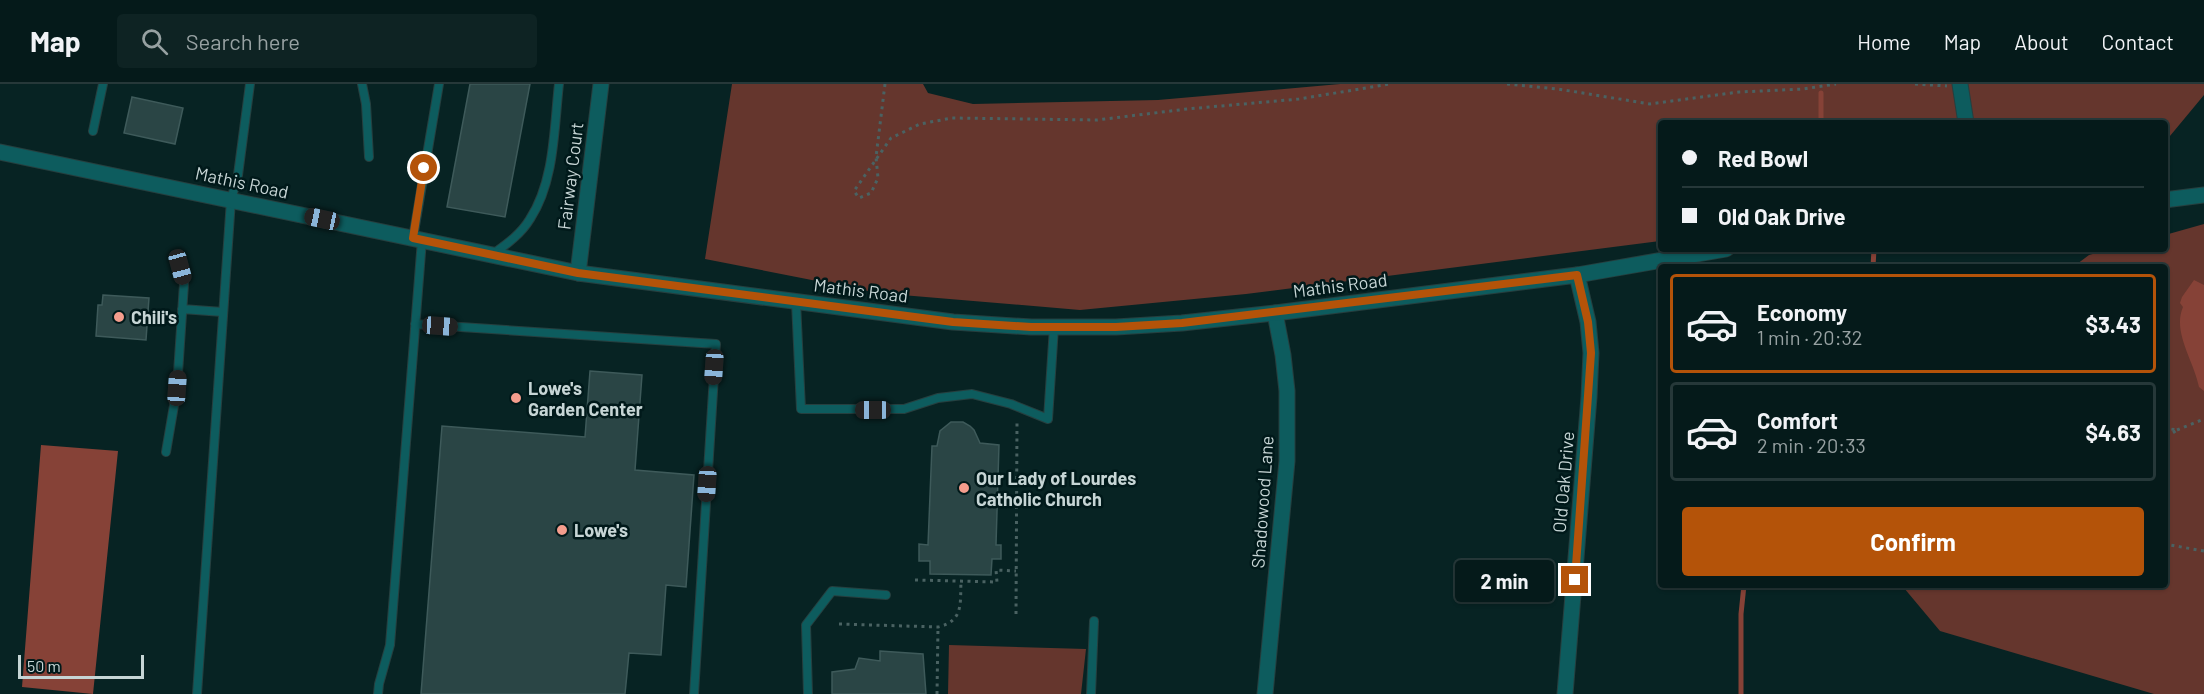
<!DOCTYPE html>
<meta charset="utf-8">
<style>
:root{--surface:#051a1a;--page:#0e2323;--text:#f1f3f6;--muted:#97a1a2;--line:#263839;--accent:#b45309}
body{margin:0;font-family:Barlow,sans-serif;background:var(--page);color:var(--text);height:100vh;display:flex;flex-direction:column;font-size:22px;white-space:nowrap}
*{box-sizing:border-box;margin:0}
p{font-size:20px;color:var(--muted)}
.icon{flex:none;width:33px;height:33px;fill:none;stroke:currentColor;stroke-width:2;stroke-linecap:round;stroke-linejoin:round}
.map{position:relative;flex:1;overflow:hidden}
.side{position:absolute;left:1658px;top:180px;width:510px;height:324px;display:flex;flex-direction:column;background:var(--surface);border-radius:6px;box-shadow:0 2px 4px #0004,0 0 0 2px var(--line)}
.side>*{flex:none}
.guide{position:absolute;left:1658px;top:36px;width:510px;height:132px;border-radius:6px;box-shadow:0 2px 4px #0004,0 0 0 2px var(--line);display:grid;align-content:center;height:132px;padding:0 24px;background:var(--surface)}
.scale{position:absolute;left:18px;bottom:15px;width:126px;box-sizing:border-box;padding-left:6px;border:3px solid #c6d5d5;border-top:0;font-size:16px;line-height:21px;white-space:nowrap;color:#c6d5d5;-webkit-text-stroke:4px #00191a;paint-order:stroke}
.end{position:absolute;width:27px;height:27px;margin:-14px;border:8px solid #b45309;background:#fff;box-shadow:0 0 0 3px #fff}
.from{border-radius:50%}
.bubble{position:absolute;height:42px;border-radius:6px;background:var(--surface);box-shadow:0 2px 4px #0004,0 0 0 2px var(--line);font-size:20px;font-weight:700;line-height:42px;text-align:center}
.car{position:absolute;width:18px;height:36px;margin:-18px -9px;border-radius:8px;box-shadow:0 0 4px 2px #0007;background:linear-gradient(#222 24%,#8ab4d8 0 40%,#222 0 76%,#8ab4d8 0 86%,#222 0)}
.guide b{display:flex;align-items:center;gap:21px;height:57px;font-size:22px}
.guide b+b{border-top:2px solid var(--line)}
.guide i{width:15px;height:15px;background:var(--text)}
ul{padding:10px 0 0;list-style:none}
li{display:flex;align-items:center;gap:18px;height:99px;margin:0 12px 9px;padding:0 12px;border:3px solid var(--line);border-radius:6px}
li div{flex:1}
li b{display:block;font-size:22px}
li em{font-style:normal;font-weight:700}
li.current{border-color:var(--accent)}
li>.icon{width:54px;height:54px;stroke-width:1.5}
.action{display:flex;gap:12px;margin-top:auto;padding:12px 24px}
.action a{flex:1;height:69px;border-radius:6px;background:var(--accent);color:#fff;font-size:24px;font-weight:700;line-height:69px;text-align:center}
header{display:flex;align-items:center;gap:36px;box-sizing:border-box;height:84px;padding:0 30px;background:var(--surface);border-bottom:2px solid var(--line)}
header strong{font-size:28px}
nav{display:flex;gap:33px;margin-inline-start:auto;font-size:21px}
.search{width:420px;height:54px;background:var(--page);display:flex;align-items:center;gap:15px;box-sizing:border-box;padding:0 21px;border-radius:6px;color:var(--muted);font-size:22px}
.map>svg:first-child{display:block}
.green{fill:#65362d}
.water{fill:#864237}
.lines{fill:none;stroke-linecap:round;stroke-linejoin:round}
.stream{stroke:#864237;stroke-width:5}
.building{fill:#2a4545;stroke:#3e5a5a;stroke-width:1.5}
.service-casing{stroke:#263f3f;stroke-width:10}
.minor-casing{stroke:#263f3f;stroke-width:17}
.tertiary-casing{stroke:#263f3f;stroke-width:17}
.path{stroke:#4a6262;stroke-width:3;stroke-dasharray:3 4.5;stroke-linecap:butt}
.service{stroke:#0d5c5e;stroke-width:8}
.minor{stroke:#0d5c5e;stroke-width:15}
.tertiary{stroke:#0d5c5e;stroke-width:15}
.route{stroke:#b45309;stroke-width:8}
.poi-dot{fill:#f49d8d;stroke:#00191a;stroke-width:2}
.labels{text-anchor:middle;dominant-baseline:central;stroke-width:5;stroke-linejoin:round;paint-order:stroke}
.street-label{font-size:18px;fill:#c6d5d5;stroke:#00191a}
.poi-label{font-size:18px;font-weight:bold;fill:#c6d5d5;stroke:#00191a;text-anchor:start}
</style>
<header>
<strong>Map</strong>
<div class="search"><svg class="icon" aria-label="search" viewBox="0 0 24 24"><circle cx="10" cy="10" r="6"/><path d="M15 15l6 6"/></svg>Search here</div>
<nav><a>Home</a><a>Map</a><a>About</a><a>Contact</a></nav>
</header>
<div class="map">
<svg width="2204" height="610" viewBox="0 0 2204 610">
<rect width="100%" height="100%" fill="#072323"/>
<path class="green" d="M732 0H923L928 9 973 20 1158 16 1340 0H2204V11L2165 58 2164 39H1660V157L1246 210 1080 226 878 209 705 175Z
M2204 140V610H2154L1940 547 1904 504V501H2164V183H2073L2089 171 2111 165H2164L2165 151Z
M949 561 1086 565 1081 610H948Z"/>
<path class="water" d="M2194 196 2204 201V307L2199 303C2194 277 2172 248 2183 223L2180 219 2182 213Z
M41 361 118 367 93 610 22 603Z"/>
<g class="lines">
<path class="stream" d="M1821 9V39
M1873 183 1874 165
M1741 610V530L1744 501"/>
</g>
<path class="building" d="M470 0H530L505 133 447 123Z
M132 13 183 24 175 60 124 49Z
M103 211 149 214 146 256 96 252 98 221H102Z
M590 287 642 291 635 386 694 391 686 503 666 501 661 571 629 569 625 610H421L442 342 585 353Z
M951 338H963L970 342 974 346 980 359 999 361 996 461H1001V475H992L991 491 930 490V477H919V460L928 461 932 362H937L940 347Z
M880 567 923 570 926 610H832V588L855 585 859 574 880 577Z"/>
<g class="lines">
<g class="service-casing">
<path id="service" d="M362 0 366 20 369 73
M93 47 103 0
M413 154 439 0
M493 170C507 160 521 150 530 135 555 97 554 43 559 0
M796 218 801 325H904L938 314 972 310 1011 320 1048 335 1054 243
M182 225 223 228
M415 240 716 260 694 610
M166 368 177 304 184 200 179 183
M197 610 231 116 238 91 250 0
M378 610 379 600 390 561 422 156
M808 610 806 541 832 507 886 511
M1091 610 1094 537"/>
</g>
<g class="minor-casing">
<path id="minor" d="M1960 0 1966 39
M578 189 601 0
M1265 610 1287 377V307L1283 271 1275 229
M1565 610 1589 313 1591 269 1588 238 1577 191"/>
</g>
<g class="tertiary-casing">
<path id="tertiary" d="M0 68 578 189 953 238 1031 243H1116L1182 239 1275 229 1577 191 1726 165
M2164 116 2204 111"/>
</g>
<path class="path" d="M885 0 876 73 878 94 871 109 859 114 854 107 891 54 920 40 952 34 1097 36 1187 25 1299 15 1390 0
M1507 0 1558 5 1650 20 1739 8 1803 5 1836 0
M1915 0 1947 2
M2164 344 2177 346 2164 355
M2177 346 2204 335
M2164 460 2204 467
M915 496 997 498 996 486 1016 487
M1016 530 1017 338 1019 337
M839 540 938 543C964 537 960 519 961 497
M937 610 938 543"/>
<use href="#service" class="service"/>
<use href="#minor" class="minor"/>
<use href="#tertiary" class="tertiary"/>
</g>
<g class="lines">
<path class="route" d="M424 84 413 154 578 189 953 238 1031 243H1116L1182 239 1577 191 1588 238 1591 269 1575 496"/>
</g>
<g class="poi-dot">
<circle cx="119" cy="233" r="6"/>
<circle cx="516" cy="314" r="6"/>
<circle cx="964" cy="404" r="6"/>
<circle cx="562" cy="446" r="6"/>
</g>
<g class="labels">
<g class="street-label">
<text transform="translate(570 92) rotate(-83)">Fairway Court</text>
<text transform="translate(242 98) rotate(12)">Mathis Road</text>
<text transform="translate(1340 201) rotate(-7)">Mathis Road</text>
<text transform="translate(861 206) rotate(7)">Mathis Road</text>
<text transform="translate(1563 398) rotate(-85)">Old Oak Drive</text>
<text transform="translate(1262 418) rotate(-86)">Shadowood Lane</text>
</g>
<g class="poi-label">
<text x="131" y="233">Chili's</text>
<text x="528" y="304">Lowe's<tspan x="528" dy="21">Garden Center</tspan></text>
<text x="976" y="394">Our Lady of Lourdes<tspan x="976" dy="21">Catholic Church</tspan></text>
<text x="574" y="446">Lowe's</text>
</g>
</g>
</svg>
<div class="scale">50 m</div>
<i class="end from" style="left:424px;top:84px"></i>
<i class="end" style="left:1575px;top:496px"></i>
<div class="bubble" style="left:1455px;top:476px;width:99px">2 min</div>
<i class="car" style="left:322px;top:135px;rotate:282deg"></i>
<i class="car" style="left:180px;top:183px;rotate:165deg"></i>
<i class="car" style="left:440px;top:242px;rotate:94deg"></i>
<i class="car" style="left:714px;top:283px;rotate:184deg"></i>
<i class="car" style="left:177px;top:304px;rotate:4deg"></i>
<i class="car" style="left:873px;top:326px;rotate:270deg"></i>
<i class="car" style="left:707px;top:400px;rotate:184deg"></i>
<div class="guide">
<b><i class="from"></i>Red Bowl</b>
<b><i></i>Old Oak Drive</b>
</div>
<section class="side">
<ul>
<li class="current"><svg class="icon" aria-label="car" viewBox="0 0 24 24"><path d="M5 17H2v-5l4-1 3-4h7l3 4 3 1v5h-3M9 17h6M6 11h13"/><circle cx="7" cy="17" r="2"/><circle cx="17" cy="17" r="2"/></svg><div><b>Economy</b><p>1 min · 20:32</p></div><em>$3.43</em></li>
<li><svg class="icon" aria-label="car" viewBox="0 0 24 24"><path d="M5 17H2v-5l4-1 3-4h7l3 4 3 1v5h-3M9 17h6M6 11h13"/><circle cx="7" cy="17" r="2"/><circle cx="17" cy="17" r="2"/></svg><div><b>Comfort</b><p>2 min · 20:33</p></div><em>$4.63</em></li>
</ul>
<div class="action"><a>Confirm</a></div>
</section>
</div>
